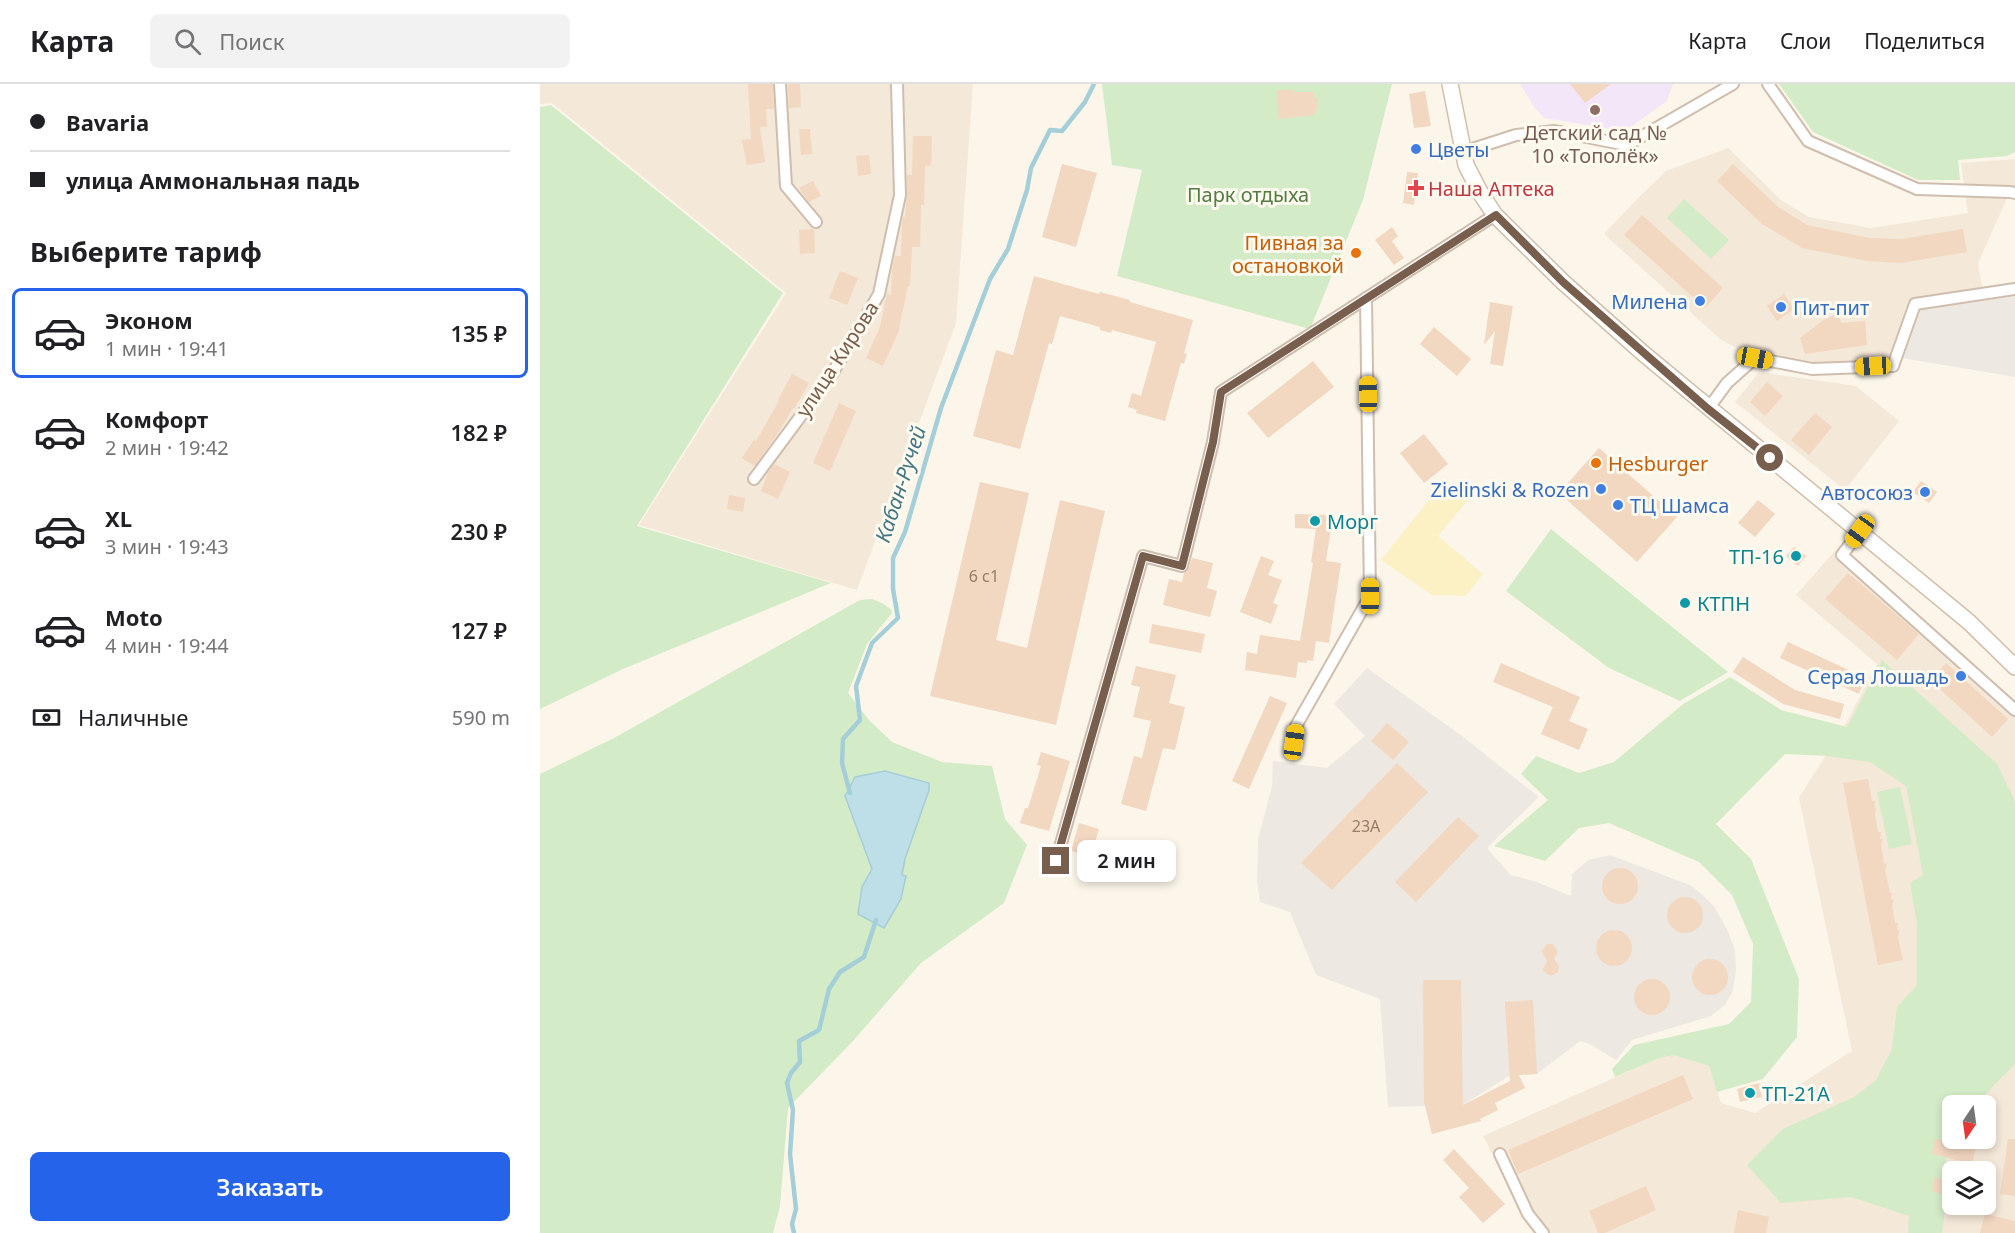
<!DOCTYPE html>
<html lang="ru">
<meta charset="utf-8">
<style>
:root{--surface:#fff;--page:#f2f2f2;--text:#202124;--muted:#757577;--line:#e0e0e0;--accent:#2563eb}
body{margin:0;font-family:"Noto Sans",sans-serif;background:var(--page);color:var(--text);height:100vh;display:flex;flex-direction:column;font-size:22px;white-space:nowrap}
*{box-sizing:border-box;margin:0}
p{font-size:20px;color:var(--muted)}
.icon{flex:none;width:33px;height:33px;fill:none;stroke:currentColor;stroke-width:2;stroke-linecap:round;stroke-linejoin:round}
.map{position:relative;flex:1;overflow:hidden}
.drawer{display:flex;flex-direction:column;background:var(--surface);width:540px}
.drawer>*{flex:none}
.banner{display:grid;align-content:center;height:132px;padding:0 30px;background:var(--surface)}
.needle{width:39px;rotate:193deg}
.tools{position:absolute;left:1402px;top:1011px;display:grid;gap:12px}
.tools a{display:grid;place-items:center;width:54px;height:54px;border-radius:9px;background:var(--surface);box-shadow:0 3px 9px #0003;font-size:30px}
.end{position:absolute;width:27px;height:27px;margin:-14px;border:8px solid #785e4c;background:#fff;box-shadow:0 0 0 3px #fff}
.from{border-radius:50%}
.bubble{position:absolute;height:42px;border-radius:9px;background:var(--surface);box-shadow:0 3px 9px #0003;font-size:20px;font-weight:600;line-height:42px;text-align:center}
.car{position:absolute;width:18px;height:36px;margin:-18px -9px;border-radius:8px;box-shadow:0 0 4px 2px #0007;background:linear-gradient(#f5c518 24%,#345 0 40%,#f5c518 0 76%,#345 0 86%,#f5c518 0)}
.banner b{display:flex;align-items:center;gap:21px;height:57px;font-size:22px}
.banner b+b{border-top:2px solid var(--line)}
.banner i{width:15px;height:15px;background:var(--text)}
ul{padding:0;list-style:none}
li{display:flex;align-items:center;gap:18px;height:90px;margin:0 12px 9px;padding:0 18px;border:3px solid transparent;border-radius:9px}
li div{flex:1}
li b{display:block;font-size:22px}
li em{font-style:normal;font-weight:600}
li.active{border-color:var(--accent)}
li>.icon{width:54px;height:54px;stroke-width:1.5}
h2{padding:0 30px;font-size:27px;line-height:72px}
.pay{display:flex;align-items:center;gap:15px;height:66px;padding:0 30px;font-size:22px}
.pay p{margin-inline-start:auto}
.cta{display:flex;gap:12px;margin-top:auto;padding:12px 30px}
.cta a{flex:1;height:69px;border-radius:9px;background:var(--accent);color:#fff;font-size:24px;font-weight:600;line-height:69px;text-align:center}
header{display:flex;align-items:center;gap:36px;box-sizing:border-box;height:84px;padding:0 30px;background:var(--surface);border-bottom:2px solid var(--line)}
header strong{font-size:28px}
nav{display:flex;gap:33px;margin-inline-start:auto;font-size:21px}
.search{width:420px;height:54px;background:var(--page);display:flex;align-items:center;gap:15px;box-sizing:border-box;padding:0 21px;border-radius:9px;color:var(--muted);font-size:22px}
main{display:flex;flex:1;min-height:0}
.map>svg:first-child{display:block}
.residential{fill:#f4e8d8;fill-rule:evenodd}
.industrial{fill:#eee8e2}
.education{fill:#f3e6f9}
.green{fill:#d4ebc7}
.sand{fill:#fbf1c5}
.water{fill:#bedfe7;stroke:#a4ced8;stroke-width:1.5}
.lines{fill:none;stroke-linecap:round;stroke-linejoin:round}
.stream{stroke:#a4ced8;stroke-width:4.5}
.building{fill:#f2d7c1}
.street-casing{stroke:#cfbeae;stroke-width:14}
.secondary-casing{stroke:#d2bfac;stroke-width:18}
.street{stroke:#fff;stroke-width:10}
.secondary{stroke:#fff;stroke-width:15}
.route{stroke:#785e4c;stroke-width:8}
.education-dot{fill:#8d6e63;stroke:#fffaf0;stroke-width:2}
.shop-dot{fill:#3f7fe0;stroke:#fffaf0;stroke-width:2}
.health-dot{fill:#e0444e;stroke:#fffaf0;stroke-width:2}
.food-dot{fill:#e8710a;stroke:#fffaf0;stroke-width:2}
.culture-dot{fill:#0f9aa8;stroke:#fffaf0;stroke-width:2}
.labels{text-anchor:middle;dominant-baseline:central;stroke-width:6;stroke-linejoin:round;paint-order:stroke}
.number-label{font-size:16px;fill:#967c69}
.education-label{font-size:20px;fill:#785e54;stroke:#fffaf0}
.shop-label{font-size:20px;fill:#366cbe;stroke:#fffaf0;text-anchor:end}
.health-label{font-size:20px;fill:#be3a42;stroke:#fffaf0;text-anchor:start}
.park-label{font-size:20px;fill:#537d44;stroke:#fffaf0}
.food-label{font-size:20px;fill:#c56008;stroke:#fffaf0;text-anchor:end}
.street-label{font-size:20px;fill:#785e4c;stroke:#fffaf0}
.culture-label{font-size:20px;fill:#0d838f;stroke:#fffaf0;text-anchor:start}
.water-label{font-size:21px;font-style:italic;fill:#437783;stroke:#fffaf0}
</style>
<header>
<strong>Карта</strong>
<div class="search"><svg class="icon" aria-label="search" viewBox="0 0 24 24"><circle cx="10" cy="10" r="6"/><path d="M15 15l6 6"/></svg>Поиск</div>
<nav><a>Карта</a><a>Слои</a><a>Поделиться</a></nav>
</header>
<main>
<section class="drawer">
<div class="banner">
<b><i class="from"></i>Bavaria</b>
<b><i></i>улица Аммональная падь</b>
</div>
<h2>Выберите тариф</h2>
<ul>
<li class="active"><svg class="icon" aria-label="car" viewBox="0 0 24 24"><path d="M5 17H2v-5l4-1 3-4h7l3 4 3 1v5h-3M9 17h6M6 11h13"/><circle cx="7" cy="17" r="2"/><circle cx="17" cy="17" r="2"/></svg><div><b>Эконом</b><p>1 мин · 19:41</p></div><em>135 ₽</em></li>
<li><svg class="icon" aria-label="car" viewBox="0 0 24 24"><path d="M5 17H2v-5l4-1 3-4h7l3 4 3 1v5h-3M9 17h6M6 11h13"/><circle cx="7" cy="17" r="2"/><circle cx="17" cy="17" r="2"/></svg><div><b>Комфорт</b><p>2 мин · 19:42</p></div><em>182 ₽</em></li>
<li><svg class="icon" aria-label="car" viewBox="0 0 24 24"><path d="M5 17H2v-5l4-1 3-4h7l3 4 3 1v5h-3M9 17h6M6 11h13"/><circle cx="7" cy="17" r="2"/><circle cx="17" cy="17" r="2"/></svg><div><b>XL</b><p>3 мин · 19:43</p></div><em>230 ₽</em></li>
<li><svg class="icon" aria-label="car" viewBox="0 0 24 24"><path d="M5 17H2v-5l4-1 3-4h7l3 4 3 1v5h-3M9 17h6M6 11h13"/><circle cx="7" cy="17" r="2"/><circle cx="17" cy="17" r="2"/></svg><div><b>Moto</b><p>4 мин · 19:44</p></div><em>127 ₽</em></li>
</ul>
<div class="pay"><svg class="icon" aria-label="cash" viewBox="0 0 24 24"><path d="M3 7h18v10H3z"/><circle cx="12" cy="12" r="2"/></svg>Наличные<p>590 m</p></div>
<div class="cta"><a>Заказать</a></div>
</section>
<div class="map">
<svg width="1475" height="1149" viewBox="0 0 1475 1149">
<rect width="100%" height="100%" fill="#fcf6ea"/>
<path class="residential" d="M0 0H433L416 239 317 506 99 441 246 209 12 19 0 20Z
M1188 64 1241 116 1269 133 1331 144 1428 129 1421 79 1475 75V109L1470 108 1438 179 1443 210 1375 220 1353 282 1272 285 1215 274 1180 255 1064 150 1095 117 1126 87Z
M1219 288 1316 302 1359 337 1305 406 1195 318Z
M1300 461 1475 621V1149H993L943 1052 1117 975 1133 971 1169 982 1181 1019 1215 1029 1312 967 1259 714 1306 639 1337 580 1256 511ZM1413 1022H1446V1054H1413ZM1413 1088H1446V1120H1413Z"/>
<path class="industrial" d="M1475 212V293L1362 274 1379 226Z
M827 584 922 652 999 713 947 764 971 791 997 798 1031 812 1032 790 1048 776 1070 771 1150 801 1164 812 1175 824 1187 845 1195 866 1196 888 1192 909 1184 922 1171 932 1092 956 1076 976 1050 960 1040 957 997 990 969 992 923 1021 848 1023 840 915 776 891 750 828 720 818 717 796 718 755 732 702 733 677 787 684 825 652 794 620Z"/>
<path class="education" d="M980 0H1133L1127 17 1085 47 1004 34 994 23Z"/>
<path class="green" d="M562 0H852L823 116 770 245 577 192 602 86 572 81Z
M1239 0H1475V68L1467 72 1418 76 1420 96H1378L1273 48Z
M11 21 243 209 97 442 291 499 83 585 0 625V23Z
M1144 115 1189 156 1171 175 1127 134Z
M1011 445 1188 588 1140 617 1069 584 966 507Z
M332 515 342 519 351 525 352 529 327 560 308 609 329 636 352 658 402 678 452 682 465 735 487 761 464 819 381 879 313 957 248 1024 240 1122 233 1149H0V690L74 654 320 516Z
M1342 576 1457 680 1473 713 1475 721V980L1435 1021 1413 1022V1045L1407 1051 1404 1135 1402 1149H1368L1369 1132 1311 1113 1241 1119 1207 1081 1243 1045 1314 1013 1336 996 1352 965 1357 923 1377 901V839L1370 799 1383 791 1366 702 1330 678 1287 672 1245 670 1176 740 1211 775 1259 895 1257 953 1223 995 1177 1008 1169 982 1133 971 1117 975 1075 993 1072 985 1094 961 1189 940 1211 918 1213 860 1192 811 1159 778 1069 739 1039 744 1005 777 954 762 1008 716 981 690 996 672 1039 689 1074 678 1143 620 1190 593 1241 626 1307 643Z
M1360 703 1372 760 1349 765 1337 708Z"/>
<path class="sand" d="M905 396 928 416 898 452 943 490 926 512 892 511 841 476Z"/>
<path class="water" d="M345 687 389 699V706L365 775 362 791 366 792 361 815 344 844 318 830 322 803 332 785 305 712 315 693Z"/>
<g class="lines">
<path class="stream" d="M310 709 302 679 303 655 320 636 316 602 332 559 358 534 353 505V474L365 448 401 324 450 195 468 165 487 106 491 84 510 46 522 47 545 18 554 0
M254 1149 252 1140 256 1125 250 1070 253 1026 247 999 251 989 260 978 259 957 279 946 289 905 300 888 324 873 336 836"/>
</g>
<path class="building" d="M208 0H233L234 25H226L227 43H220L225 78 207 81 202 56 211 55Z
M248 0H260L261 23 249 24Z
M1030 0H1071L1045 19Z
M737 6H753V8H774V14H777V25H775V31L738 35Z
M885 7 891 42 874 44 869 10Z
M259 45H270L272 70 261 71Z
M373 52H392L391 82H385L384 121H381L380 163H372L370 202H368L358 249 343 282 326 274 340 243 347 210 351 211 352 186 355 172H361L362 140 363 133H365L367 111V91H372Z
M329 71 331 90 318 92 316 72Z
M522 80 557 89 536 163 502 153Z
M1193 80 1238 123 1267 141 1329 154 1362 155 1423 145 1427 168 1361 179 1328 177 1262 164 1222 140 1177 97Z
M867 88 878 89 874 121 863 119Z
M273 97 281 112 269 118 259 104Z
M1102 131 1183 204 1165 224 1084 151Z
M852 143 858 152 852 157 864 174 854 181 835 156Z
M274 145 275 169 260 170 259 146Z
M300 187 318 194 307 221 289 214Z
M494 192 559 210 560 208 590 216V218L653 236 644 269 647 270 644 280 641 279 625 337 596 329 597 326 588 323 592 309 601 312 616 258 572 246 571 249 560 246V243L520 232 512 260 509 259 480 365 433 352 456 266 473 271Z
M1244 210 1254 225 1237 237 1227 222Z
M950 218 973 222 963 282 950 280 955 247 944 261Z
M1298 229 1301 239 1325 237 1327 261 1265 270 1260 254 1282 237Z
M894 243 931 275 917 292 880 260Z
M773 277 794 303 728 354 707 329Z
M252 290 269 299 254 325 253 324 236 352 215 382 202 374 214 356 216 357 239 317 238 316Z
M1227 298 1243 312 1225 332 1210 318Z
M299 319 316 327 290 387 273 379Z
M1275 329 1292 343 1269 371 1251 356Z
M884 350 908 380 884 399 860 369Z
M1059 364 1137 433 1097 478 1019 409Z
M234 380 250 388 238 415 221 407 228 389Z
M1381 397 1397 408 1389 419 1373 408Z
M440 398 489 409 456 556 487 564 520 416 565 427 516 641 390 612Z
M189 411 205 414 203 428 187 425Z
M1218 416 1235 430 1215 453 1198 439Z
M755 430 795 431V445H791L786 477 801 479 789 559 776 557 773 577 767 576V579L758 578 756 594 705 586 707 568 717 570 720 551 760 557 773 479 771 478 776 445 755 444Z
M1254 463 1266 472 1258 482 1246 472Z
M721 472 734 477 728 491 742 496 733 519 738 521 731 540 700 528Z
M652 474 673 479 667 504 677 507 670 533 623 521 629 495 642 498 644 489 649 484Z
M1308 489 1379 550 1357 576 1285 515Z
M612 540 665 550 661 569 609 559Z
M1248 558 1326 594 1319 610 1240 574Z
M1203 573 1255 606 1304 620 1300 635 1243 620 1193 588Z
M961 579 1040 613 1029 637 1048 645 1039 666 1001 650 1013 623 953 598Z
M1406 579 1468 635 1452 653 1390 596Z
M596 582 636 591 629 619 645 623 635 666 623 664 606 727 581 720 594 672 602 674 611 637 593 633 600 603 591 601Z
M730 612 747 619 709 705 692 697Z
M847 639 869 658 853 676 831 657Z
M501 668 530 677 509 747 480 739 485 724H488L501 682 497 681Z
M857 679 888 708 792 806 761 779Z
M1328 695 1332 717H1335L1334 724H1336L1335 731 1338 748H1341L1340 755H1342L1341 762 1344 780 1347 779 1345 786 1350 809H1352L1351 816 1354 815 1352 822 1355 839H1358L1357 846H1359L1358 854 1363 876 1338 881 1303 699Z
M918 733 939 752 876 818 855 798Z
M539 739 559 745 551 773 531 767Z
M1062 802a18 18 0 1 1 36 0a18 18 0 1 1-36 0Z
M1127 831a18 18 0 1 1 36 0a18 18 0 1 1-36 0Z
M1056 864a18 18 0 1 1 36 0a18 18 0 1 1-36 0Z
M1007 860H1013L1018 868 1014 875 1019 882 1018 888 1011 892 1006 890 1003 885 1007 877 1002 867Z
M1152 893a18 18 0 1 1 36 0a18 18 0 1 1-36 0Z
M1094 913a18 18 0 1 1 36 0a18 18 0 1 1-36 0Z
M883 896H921L923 1021 970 997 965 918 993 916 997 990 979 991 985 1004 955 1019 958 1026 940 1035 941 1037 892 1050 884 1018Z
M1143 991 1153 1015 978 1090 968 1066Z
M1219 999 1222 1013 1200 1018 1197 1005Z
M1425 1054H1437L1431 1088H1419L1421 1077 1392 1070 1395 1055 1424 1060Z
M1468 1055H1475V1112L1460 1110Z
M914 1065 965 1120 943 1139 919 1113 929 1104 903 1076Z
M1394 1093 1406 1096 1403 1110 1392 1108Z
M1106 1102 1116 1126 1065 1149H1058L1049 1127Z
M1198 1126 1229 1133 1226 1149H1194Z
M1445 1130 1475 1137V1149H1440Z"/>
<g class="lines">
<g class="street-casing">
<path id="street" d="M240 0 246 102 276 138
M1228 0 1268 57 1377 105 1470 108 1475 109
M923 68 976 51 1015 47 1087 61 1193 0
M1168 325 1187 299 1215 274 1272 285 1353 282 1375 220 1475 205
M214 395 292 290 339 210 360 111 357 0
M1320 447 1302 471 1475 626
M754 658 756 642 830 512 826 214
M516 777 603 472 642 482 673 358 681 308 955 131
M960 1070 988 1130 1003 1149"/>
</g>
<g class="secondary-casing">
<path id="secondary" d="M910 0 926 81 941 110 955 131 1023 198 1104 270 1429 538 1475 583"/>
</g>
<use href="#street" class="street"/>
<use href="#secondary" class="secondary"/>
</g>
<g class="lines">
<path class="route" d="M516 777 603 472 642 482 673 358 681 308 956 131 1023 198 1168 325 1230 374"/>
</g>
<circle class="education-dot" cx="1055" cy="26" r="6"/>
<g class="shop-dot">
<circle cx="876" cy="65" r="6"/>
<circle cx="1160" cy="217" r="6"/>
<circle cx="1241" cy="223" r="6"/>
<circle cx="1061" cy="405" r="6"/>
<circle cx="1385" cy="408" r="6"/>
<circle cx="1078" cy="421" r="6"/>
<circle cx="1421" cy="592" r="6"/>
</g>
<path class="health-dot" d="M873 95h6v6h6v6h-6v6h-6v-6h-6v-6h6z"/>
<g class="food-dot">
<circle cx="816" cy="169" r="6"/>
<circle cx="1056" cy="379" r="6"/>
</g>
<g class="culture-dot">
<circle cx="775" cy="437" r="6"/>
<circle cx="1256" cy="472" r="6"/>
<circle cx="1145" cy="519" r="6"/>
<circle cx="1210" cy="1009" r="6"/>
</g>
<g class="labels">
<g class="number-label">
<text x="444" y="492">6 с1</text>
<text x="826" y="742">23А</text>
</g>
<g class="education-label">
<text x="1055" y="48">Детский сад №<tspan x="1055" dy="23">10 «Тополёк»</tspan></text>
</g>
<g class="shop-label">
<text x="888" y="65" text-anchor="start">Цветы</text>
<text x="1148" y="217">Милена</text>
<text x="1253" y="223" text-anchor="start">Пит-пит</text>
<text x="1049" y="405">Zielinski &amp; Rozen</text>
<text x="1373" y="408">Автосоюз</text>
<text x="1090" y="421" text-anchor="start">ТЦ Шамса</text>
<text x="1409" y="592">Серая Лошадь</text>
</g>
<g class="health-label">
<text x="888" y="104">Наша Аптека</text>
</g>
<g class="park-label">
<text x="708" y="110">Парк отдыха</text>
</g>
<g class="food-label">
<text x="804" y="158">Пивная за<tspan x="804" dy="23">остановкой</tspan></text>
<text x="1068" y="379" text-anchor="start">Hesburger</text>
</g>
<g class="street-label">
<text transform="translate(297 275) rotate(-57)">улица Кирова</text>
</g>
<g class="culture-label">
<text x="787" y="437">Морг</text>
<text x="1244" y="472" text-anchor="end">ТП-16</text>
<text x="1157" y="519">КТПН</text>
<text x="1222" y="1009">ТП-21А</text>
</g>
<g class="water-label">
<text transform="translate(360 400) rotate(-72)">Кабан-Ручей</text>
</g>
</g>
</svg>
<div class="tools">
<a><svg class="needle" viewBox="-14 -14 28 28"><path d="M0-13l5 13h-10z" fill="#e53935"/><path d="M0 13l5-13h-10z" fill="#757577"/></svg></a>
<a><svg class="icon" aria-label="layers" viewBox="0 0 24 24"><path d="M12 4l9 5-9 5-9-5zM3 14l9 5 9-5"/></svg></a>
</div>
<i class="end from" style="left:1230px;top:374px"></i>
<i class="end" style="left:516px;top:777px"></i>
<div class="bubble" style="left:537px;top:756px;width:99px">2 мин</div>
<i class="car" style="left:1215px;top:274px;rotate:101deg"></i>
<i class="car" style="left:1333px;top:282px;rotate:267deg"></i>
<i class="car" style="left:828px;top:310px;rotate:359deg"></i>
<i class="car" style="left:1320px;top:447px;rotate:216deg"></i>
<i class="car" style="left:830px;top:512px;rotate:0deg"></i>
<i class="car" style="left:754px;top:658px;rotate:8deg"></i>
</div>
</main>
